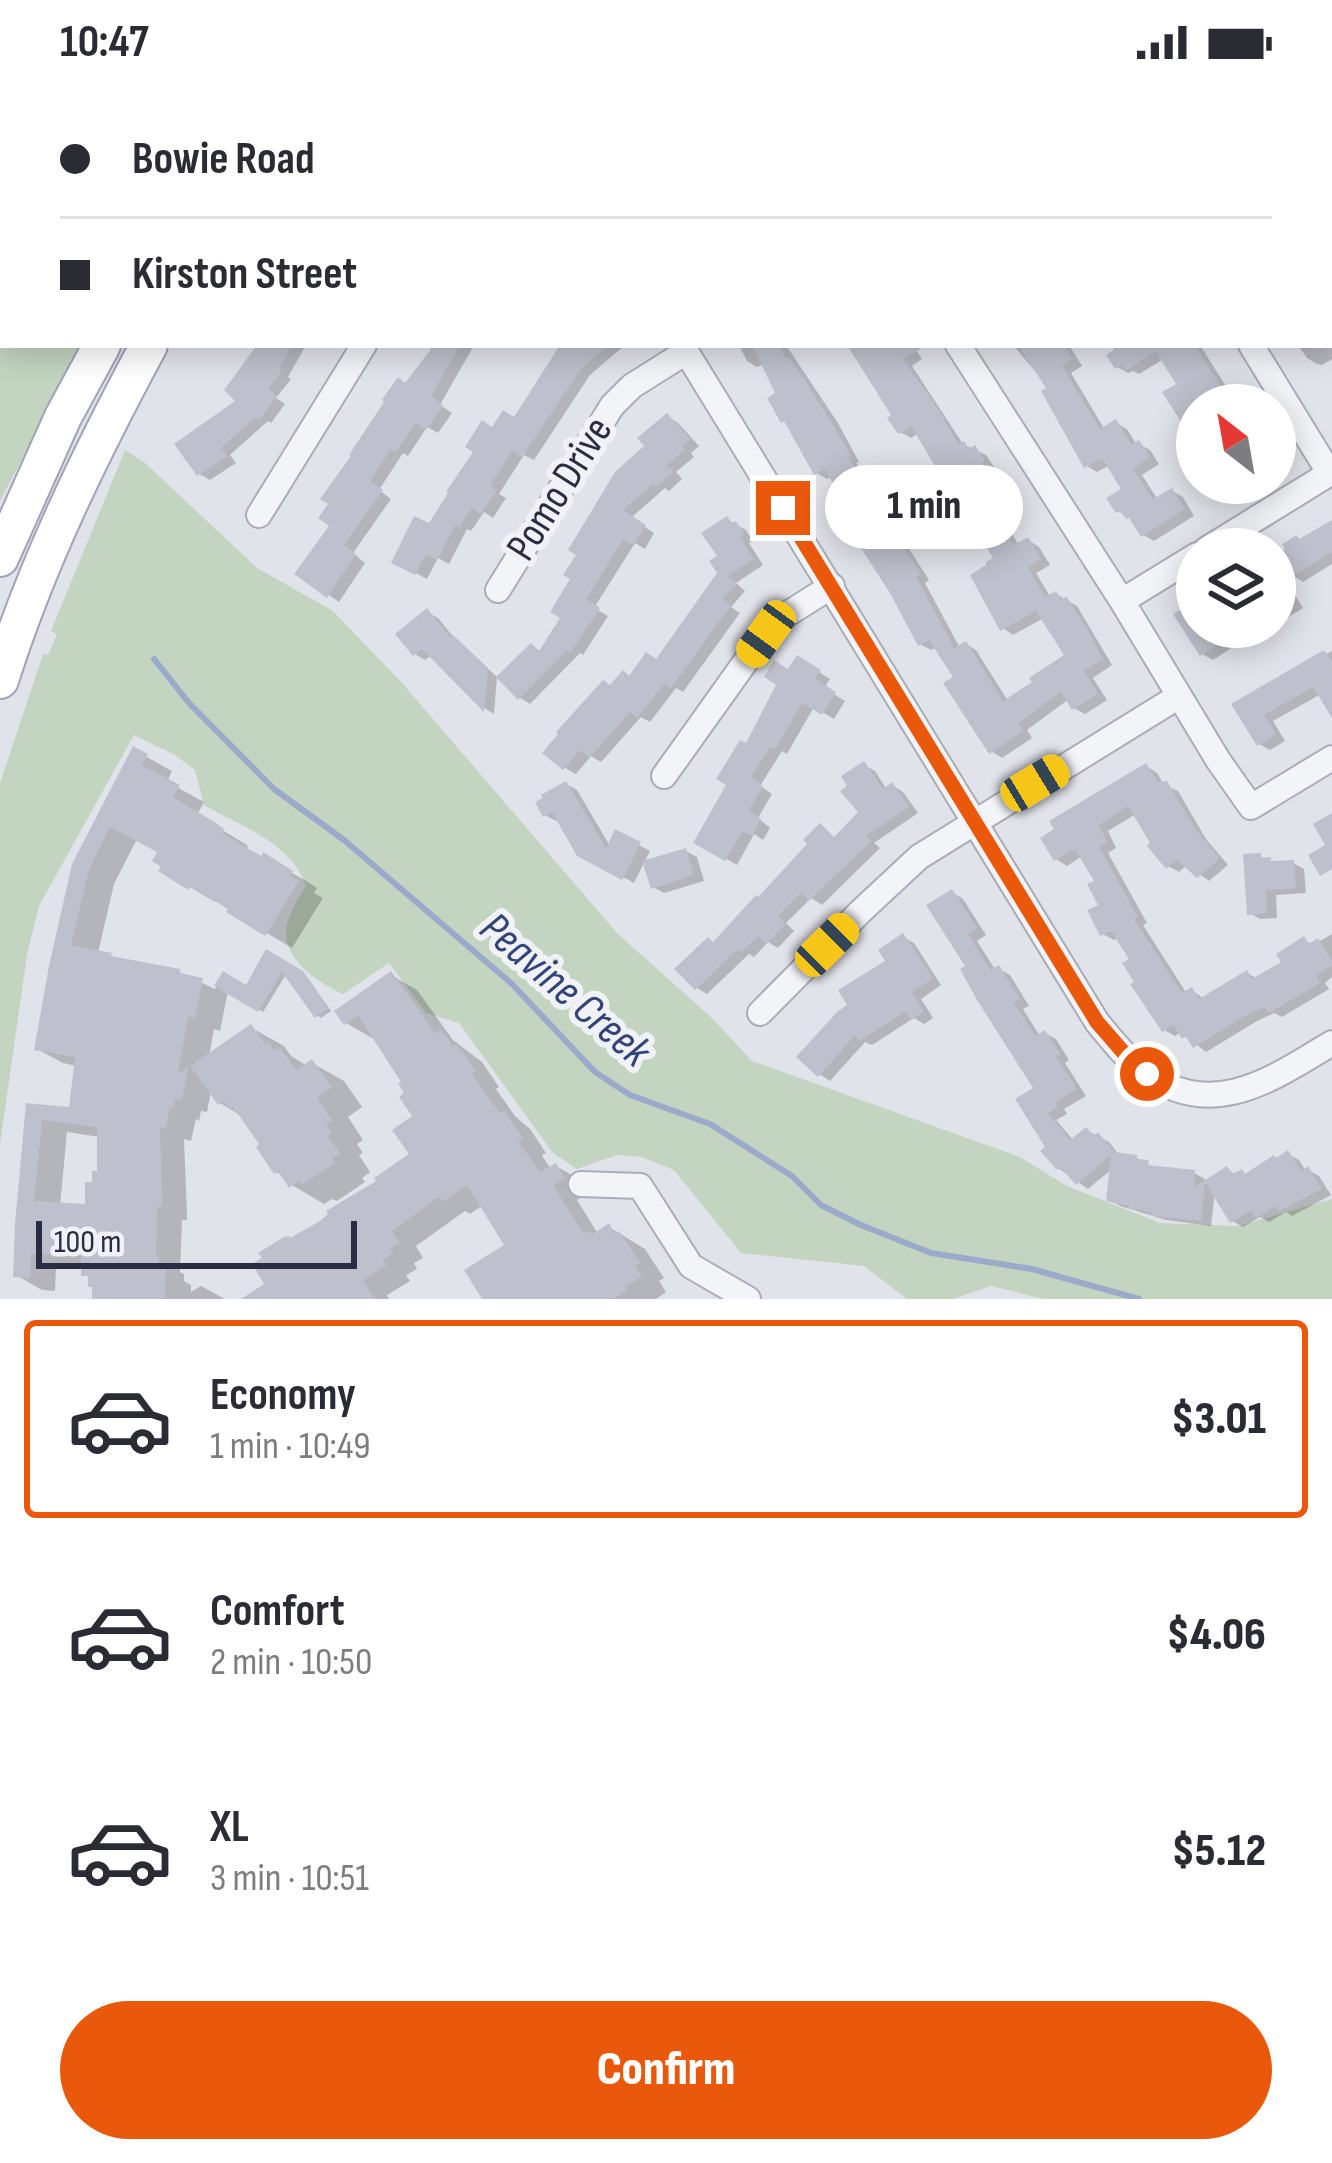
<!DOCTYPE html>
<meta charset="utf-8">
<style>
:root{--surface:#fff;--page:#f2f2f3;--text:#2b2b33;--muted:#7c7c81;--line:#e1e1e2;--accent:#ea580c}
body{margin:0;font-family:"Sofia Sans Condensed",sans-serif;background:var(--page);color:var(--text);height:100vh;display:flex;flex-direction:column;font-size:45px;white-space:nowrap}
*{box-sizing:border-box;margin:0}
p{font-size:39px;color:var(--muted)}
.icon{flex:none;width:66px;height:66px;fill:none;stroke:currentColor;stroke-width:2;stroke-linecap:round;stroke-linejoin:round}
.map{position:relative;height:1215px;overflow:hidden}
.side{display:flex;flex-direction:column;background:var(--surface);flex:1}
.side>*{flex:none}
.hud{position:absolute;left:0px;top:0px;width:1332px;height:264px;box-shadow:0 6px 30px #0003;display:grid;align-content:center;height:264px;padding:0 60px;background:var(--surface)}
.needle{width:78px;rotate:329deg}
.buttons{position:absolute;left:1176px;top:300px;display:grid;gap:24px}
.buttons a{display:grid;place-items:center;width:120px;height:120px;border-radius:50%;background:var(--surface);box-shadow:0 6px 30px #0003;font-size:60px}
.scale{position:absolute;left:36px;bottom:30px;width:321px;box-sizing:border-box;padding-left:12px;border:6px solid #292d42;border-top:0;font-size:33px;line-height:42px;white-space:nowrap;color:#292d42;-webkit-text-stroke:9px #f0f2f7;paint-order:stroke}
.end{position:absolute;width:54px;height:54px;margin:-27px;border:15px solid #ea580c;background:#fff;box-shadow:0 0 0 6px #fff}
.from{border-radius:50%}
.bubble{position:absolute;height:84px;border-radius:42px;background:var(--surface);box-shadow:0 6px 30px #0003;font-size:39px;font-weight:800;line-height:84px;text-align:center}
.car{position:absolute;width:36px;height:72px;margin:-36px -18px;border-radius:15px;box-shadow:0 0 9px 3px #0007;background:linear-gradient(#f5c518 24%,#345 0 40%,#f5c518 0 76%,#345 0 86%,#f5c518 0)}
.hud b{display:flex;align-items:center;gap:42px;height:114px;font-size:45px}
.hud b+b{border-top:3px solid var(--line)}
.hud i{width:30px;height:30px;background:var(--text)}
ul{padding:21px 0 0;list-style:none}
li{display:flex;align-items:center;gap:36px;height:198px;margin:0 24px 18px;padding:0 36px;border:6px solid transparent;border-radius:12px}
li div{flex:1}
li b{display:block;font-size:45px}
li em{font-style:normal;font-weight:800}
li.active{border-color:var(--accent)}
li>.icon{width:108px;height:108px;stroke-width:1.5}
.action{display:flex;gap:24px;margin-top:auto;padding:24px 60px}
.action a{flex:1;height:138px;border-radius:72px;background:var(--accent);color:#fff;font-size:48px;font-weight:800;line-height:138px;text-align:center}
.status{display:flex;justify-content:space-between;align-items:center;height:84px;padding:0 60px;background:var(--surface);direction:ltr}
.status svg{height:33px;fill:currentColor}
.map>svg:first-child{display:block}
.green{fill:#c3d4c1}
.shadow{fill:#0003;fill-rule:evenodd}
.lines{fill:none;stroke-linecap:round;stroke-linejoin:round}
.stream{stroke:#9baacb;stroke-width:6}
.building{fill:#bec1cd;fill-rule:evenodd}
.street-casing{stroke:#aaacb8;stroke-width:28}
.primary-casing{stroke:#a0a4b6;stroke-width:40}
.street{stroke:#f3f4f8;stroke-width:24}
.primary{stroke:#fff;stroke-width:36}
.route{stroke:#ea580c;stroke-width:15}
.labels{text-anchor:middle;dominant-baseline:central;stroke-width:12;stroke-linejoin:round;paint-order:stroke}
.street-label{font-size:42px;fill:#292d42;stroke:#f0f2f7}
.water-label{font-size:45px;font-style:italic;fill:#324477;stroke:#f0f2f7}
</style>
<div class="status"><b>10:47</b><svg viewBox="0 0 49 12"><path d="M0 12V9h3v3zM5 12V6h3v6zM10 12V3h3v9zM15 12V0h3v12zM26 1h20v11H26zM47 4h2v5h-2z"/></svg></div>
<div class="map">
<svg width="1332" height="1215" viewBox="0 0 1332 1215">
<rect width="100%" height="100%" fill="#e1e3ea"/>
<path class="green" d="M3 231V261H82L0 417V236Z
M125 366 144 378 257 484 333 527 402 599 617 849 713 935 752 977 1020 1073 1067 1102 1160 1139 1238 1142 1332 1115V1215H1044L991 1202 953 1215H907L864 1182 741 1169 674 1086 641 1073 617 1071 577 1085 553 1069 459 939 426 929 389 879 343 910C320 900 284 876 286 847 287 831 298 815 306 802 292 759 240 742 204 721L195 686 175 671 134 651 39 822 27 871 0 1060V699L43 570 48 571 57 551 51 547Z"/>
<path class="shadow" d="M11 0H53L48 3H14Z
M438 0H482L480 3H436Z
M579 0H630L628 3H577Z
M684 0H748L750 3H686Z
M851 0H888L890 3H853Z
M916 0H937L939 3H911Z
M979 0H1036L1031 3H981Z
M1168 0H1205L1203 3H1170Z
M1257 0H1317L1323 3H1259Z
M1329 6 1332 10V133L1329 135Z
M0 208 3 210V229L0 233 3 238 0 244Z
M1332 211V275L1322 281 1317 280 1307 274 1298 261H1329V213Z
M263 261H306L288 293 291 295 276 314 285 320 271 339 268 337 230 371 236 379 210 396 199 390 240 318Z
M432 261H477L473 263 440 321 452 329 438 349 427 343 408 372 403 369 379 406 391 415 353 469 365 479 339 518 298 489 333 441 406 302 434 267 430 264Z
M563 261H625L590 291 534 376 524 371 499 410 506 414 493 434 484 428 471 447 467 445 449 480 438 474 427 495 395 478 430 443 494 346 515 337Z
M739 261H786L838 339 859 378 856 379 897 435 892 438 929 496 925 499 960 564 966 560 976 566 1008 617 1068 571 1044 534 1013 551 1003 544 997 475 982 431 967 405 961 408 951 402 919 349 911 354 900 348 895 332 852 261H913L922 275 912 282 963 360 986 371 994 383 991 385 1012 425 1008 428 1013 435 1006 439 1019 462 1028 456 1039 463 1050 481 1036 489 1051 514 1056 510 1077 522 1112 581 1093 594 1107 616 1085 630 1074 624 1069 615 1027 646 1032 654 1002 674 991 667 957 594 937 563 931 566 920 560 832 393 827 395 816 389 764 280 757 283 747 277Z
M1013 261H1069L1082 282 1071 289 1105 346 1116 339 1127 345 1137 361 1139 360 1150 366 1159 380 1142 391 1158 416 1172 407 1183 413 1194 432 1154 457 1143 451 1134 436 1118 427 1125 406 1110 381 1097 388 1087 382 1050 305Z
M1200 261 1229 307 1211 321H1197V355L1180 301 1162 276 1139 290 1133 287 1128 289 1117 283 1116 268 1112 262Z
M668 333 678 339 699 362 691 369 694 373 676 388 682 395 669 407 665 404 631 434 654 449 645 465 635 459 594 524 608 532 583 571 580 569 530 620 520 614 532 562 542 568 564 533 648 363Z
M1226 399H1249L1237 406Z
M728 436 746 446 753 457 749 459 763 481 736 499 745 507 731 523 740 529 683 608 676 604 650 638 641 633 601 678 591 672 576 690 565 684 547 668 611 604 657 578 721 489Z
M1332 439V480L1303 498 1292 491 1301 457Z
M1279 496 1290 503 1303 524 1275 541V499Z
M1197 520V543H1272L1265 547 1261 545 1213 576 1202 570 1178 531Z
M427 528 438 534 456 556 497 593 494 630 486 625 432 571 425 576 415 570Z
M1332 567V624L1321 610 1273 637 1285 657 1270 666 1259 660 1235 621Z
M798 575 830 595 824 604 845 617 834 635 814 623 787 670 782 667 760 702 772 710 758 734 770 744 763 756 754 750 737 781 697 758 747 663Z
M134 666 172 687 167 698 204 718 197 731 242 758 248 762 246 766 257 773H264L308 798 317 804 314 809 323 814 292 864 230 827 232 824 217 815 215 818 162 786 161 768 137 755 114 800 98 869 119 877 179 888 215 905 224 891 247 905 273 872 307 893 331 927 321 934 317 931 287 889 263 928 228 907 220 947 214 945 209 973 252 944 284 962 291 972 307 982 312 979 344 997 362 1023 348 1033 363 1056 357 1060 363 1069 359 1071 370 1088 362 1094 365 1098 337 1117 332 1115 324 1120 292 1101 286 1093 276 1088 263 1061 242 1032 220 1019 211 1007 207 1028 201 1027 199 1037 196 1035 191 1057 184 1055 187 1129V1136H182L180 1188 184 1190V1197L191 1201V1208L201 1202 225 1215H95L91 1194 84 1190V1184L56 1183 55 1207 42 1206 16 1191 29 1022 72 1026 77 982 63 979 37 965 52 883ZM67 1048 100 1053V1090L88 1123 60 1122Z
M864 681 875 687 887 706 892 701 903 708 918 729 874 759 880 764 822 821 811 814 786 839 794 847 778 864 768 858 754 873 749 870 707 910 697 904 715 860 811 760 820 743 836 755 862 728Z
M1146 682 1157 689 1164 701 1178 707 1206 755 1228 781 1209 797 1187 781 1179 788 1168 782 1136 730 1108 747 1116 764 1108 769 1147 839 1143 841 1187 910 1192 906 1204 915 1247 889 1258 895 1286 879 1304 856 1313 861 1332 850V893L1325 899 1329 905 1282 933 1274 929 1257 937 1206 968 1181 948 1175 952 1164 946 1133 876 1119 854 1114 856 1103 850 1098 798 1082 772 1067 782 1056 775Z
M566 700 577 706 610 762 616 749 650 767 634 799 580 770 559 735 556 737 545 731Z
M686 767 697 773 704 797 664 809 653 803Z
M1260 772 1276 780 1293 779 1304 785 1306 809 1276 811 1277 834 1260 835 1250 829Z
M952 808 963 815 986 851 977 857 996 887 999 885 1010 891 1029 922 1023 925 1040 952 1045 949 1056 955 1069 976 1065 979 1086 1012 1064 1025 1067 1030 1056 1036 1074 1057 1086 1046 1109 1058 1120 1072 1136 1074 1157 1085 1194 1089 1205 1095V1100L1227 1086 1237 1091 1242 1088 1248 1092 1288 1070 1299 1076 1306 1087 1308 1086 1319 1092 1331 1111 1292 1132 1286 1128 1269 1138 1260 1133 1243 1143 1232 1137 1215 1108 1211 1142 1166 1136 1120 1122 1109 1115 1112 1085 1088 1105 1058 1084 1049 1063 1037 1005 969 883Z
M903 853 914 859 941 901 921 915 933 934 924 940 914 934 872 961 865 958 830 997 819 990 852 922 889 878Z
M391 891 417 906 453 956 482 978 499 1003 496 1005 515 1032 530 1045 546 1069 542 1072 551 1085 556 1082 582 1097 589 1109 577 1116 598 1150 609 1143 645 1165 664 1194 659 1197 666 1208 656 1215H486L508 1162 483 1121 470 1130 465 1127 416 1162 423 1174 414 1179 417 1185 406 1191 410 1197 387 1211 389 1215H246L268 1201 292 1157 380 1098 414 1071 416 1032 405 999 375 952 372 954 346 939Z"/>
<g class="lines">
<path class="stream" d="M154 575 189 619 274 705 344 756 511 899 595 988 630 1011 710 1040 792 1092 821 1121 861 1141 931 1169 1032 1185 1139 1215"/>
</g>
<path class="building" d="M257 261H292L279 284 282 287 268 305 277 312 259 336 256 333 221 364 228 372 197 392 174 360 235 317 224 306Z
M434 261H460L431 312 443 321 426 346 416 339 396 368 391 365 370 397 383 406 344 461 356 470 327 514 294 490 329 442 318 434 328 420 320 415 351 372 349 371 384 318 382 316 398 293 405 299Z
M560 261H608L580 286 522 373 512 367 490 402 497 406 481 430 472 424 459 444 455 441 437 476 426 470 415 491 391 479 414 432 429 439 448 409 446 408 473 368 465 363 482 336 492 343 503 326 514 333Z
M752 261H780L786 275 788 273 803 293 839 351 850 371 848 373 888 428 883 432 921 490 916 493 954 564 966 557 1003 617 1032 598 1029 594 1064 571 1036 527 1000 547 970 491 986 481V478L993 474 969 435 978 430 959 398 948 404 911 342 898 350 887 334 891 331 847 261H927L903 275 938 325 958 360 964 357 969 365 975 361 985 377 982 379 1003 419 999 422 1004 429 997 433 1014 461 1028 453 1041 475 1028 483 1045 513 1056 507 1061 516 1066 512 1087 545 1103 575 1084 587 1098 610 1072 626 1061 608 1018 639 1023 647 989 670 943 599 953 593 929 556 918 562 890 509 837 427 845 422 825 385 814 391 784 337 781 339 767 314 775 309Z
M1018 261H1065L1073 275 1062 282 1100 345 1116 335 1131 361 1139 356 1150 373 1133 385 1153 415 1172 404 1185 425 1141 453 1129 434 1126 435 1120 427 1116 429 1106 414 1121 405 1102 374 1084 384 1041 307 1046 304Z
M1121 261H1195L1220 301 1201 313 1206 321H1197V363L1162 308 1176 300 1156 268 1126 286 1123 281 1115 285 1106 271Z
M667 329 690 355 682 362 685 366 667 381 673 388 656 403 653 400 623 426 646 441 633 461 623 456 586 515 600 524 571 568 567 566 518 616 496 593 531 559 539 567 560 534 550 528 570 495 563 491 576 471 568 466 615 388 644 362 637 354Z
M727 432 732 439 736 437 744 451 740 453 754 475 728 492 737 500 722 515 731 521 671 604 664 600 637 634 630 628 589 674 580 666 563 686 542 669 558 650 556 648 603 596 610 601 623 586 629 592 646 568 656 575 717 489 709 477 717 472 701 449Z
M1332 436V468L1290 494 1276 470 1285 465 1282 460 1297 451 1299 455Z
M1197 515V543H1246L1200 572 1173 530Z
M427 524 450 553 453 551 488 584 484 628 422 565 413 572 395 550Z
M1322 567H1325L1332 578V634L1313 603 1264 631 1276 650 1257 662 1231 620Z
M797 571 821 586 815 595 836 608 822 631 802 619 775 666 770 663 751 693 763 702 749 726 761 735 752 752 742 747 725 777 693 759 726 701 716 695 740 656 746 659 776 601 764 593 774 576 788 585Z
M133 662 148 670 142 681 180 701 173 713 216 739 224 745 222 749 252 767 262 772 263 768 282 780 293 787 290 792 299 797 265 852 226 828 228 825 190 802 188 806 158 787 161 783 152 777 157 768 110 743 89 785 71 861 112 869 111 872 180 885V889L203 894 195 934 188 933 178 990 188 983 182 1016 175 1015 173 1025 170 1023 166 1044 160 1043 162 1113V1123H157L156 1172 159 1173V1183H166L165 1215H92V1203H88V1192H81V1172L31 1170 30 1194 13 1193 15 1140 26 1019 69 1023 75 973 34 966 49 882 72 780ZM42 1036 97 1043V1087H92V1098H85V1120L34 1117Z
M864 677 883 705 892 698 909 723 866 752 871 757 809 817 801 809 778 832 786 840 766 860 758 852 741 869 738 865 695 906 674 885 708 853 713 858 756 811 758 813 807 760 803 756 820 739 834 753 858 728 840 707 847 702 841 692Z
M1146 679 1158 698 1167 697 1196 746 1220 774 1197 794 1177 776 1166 785 1147 762 1150 759 1128 722 1099 741 1107 758 1099 763 1138 833 1134 835 1182 909 1192 903 1199 915 1247 886 1252 895 1281 878 1276 870 1304 852 1309 860 1318 854 1332 877V881L1316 892 1320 899 1269 929 1265 923 1245 932 1193 964 1186 953 1182 955 1174 941 1162 948 1130 900 1134 898 1122 879 1129 875 1111 847 1100 852 1087 826 1098 821 1087 800 1094 797 1075 765 1054 777 1040 754 1054 745 1049 737Z
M566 697 606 764 615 745 641 758 622 796 577 772 552 728 543 733 535 718 543 714 541 711Z
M1332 729V785L1320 792 1308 771 1325 761 1313 740Z
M686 764 694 791 651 805 642 777Z
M1261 769V774L1271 773V777L1294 776 1296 804 1266 806 1267 829 1247 831 1243 770Z
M952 805 977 844 968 850 990 886 999 881 1020 915 1014 919 1035 952 1045 946 1060 970 1056 972 1077 1005 1055 1018 1058 1023 1048 1029 1070 1056 1086 1043 1094 1052 1098 1048 1114 1068 1137 1071V1075L1149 1076 1148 1081 1195 1086 1194 1103 1227 1082 1232 1090 1242 1085 1245 1090 1274 1071 1276 1074 1288 1066 1301 1087 1308 1082 1322 1105 1279 1127 1276 1122 1256 1134 1251 1127 1230 1139 1205 1098 1201 1137 1152 1132V1128L1129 1125V1122L1106 1117 1111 1071 1076 1101 1060 1083 1057 1086 1040 1067 1045 1063 1015 1015 1033 1004 977 916 960 885 965 882 926 821Z
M903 849 933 895 912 908 924 927 911 936 905 928 859 957 855 951 818 993 796 973 837 928 847 921 838 906 885 877 878 866Z
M266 865 303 887 329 924 315 934 282 888 258 928 214 902 223 887 246 901Z
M391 887 436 950 441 946 453 962 456 960 476 987 472 990 489 1014 500 1029 504 1027 523 1054 518 1057 540 1088 556 1079 565 1094 553 1101 584 1150 590 1146 593 1150 609 1139 615 1150 619 1147 640 1179 635 1182 642 1192 625 1203 627 1206 613 1215H482L464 1186 504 1161 467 1101 442 1118 439 1113 392 1147 399 1159 390 1164 393 1169 383 1176 386 1182 363 1196 375 1215H241L264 1200 252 1180 262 1174 258 1169 284 1153 289 1152 290 1154 320 1137 328 1130 326 1127 376 1097 374 1094 409 1070 392 1046 412 1032 399 1013 404 1009 398 1000 401 998 358 931 344 941 334 927Z
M251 940 265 960 269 958 274 967 280 963 296 986 312 975 332 1003 317 1014 332 1036 326 1041 332 1049 328 1052 340 1069 332 1074 335 1079 302 1101 299 1097 289 1104 278 1087 274 1090 256 1063 259 1060 233 1023 230 1026 224 1017 218 1021 190 982Z"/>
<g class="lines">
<g class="street-casing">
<path id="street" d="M794 0 796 3
M1092 0 1094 3
M523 3 525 0
M0 107 3 112
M682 261 1097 938C1111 955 1125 973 1142 986 1210 1039 1271 996 1332 959
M958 261 1122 517 1218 676 1251 723 1332 674
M1251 261 1330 390
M259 431 364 261
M1207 465 1332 388
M498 506 612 322 632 302 686 268
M1122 517 1197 471
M664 692 766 549 781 534 832 502
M760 929 860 828 919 773 1179 612
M581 1100 640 1102 691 1182 748 1215"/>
</g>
<g class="primary-casing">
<path id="primary" d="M259 3 261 0
M306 3 308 0
M0 474 63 333 102 261
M0 596C37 479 91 369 149 261"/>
</g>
<use href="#street" class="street"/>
<use href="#primary" class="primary"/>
</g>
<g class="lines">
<path class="route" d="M783 424 1097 938 1130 976 1147 990"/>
</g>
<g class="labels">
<g class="street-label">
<text transform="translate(560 405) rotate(-58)">Pomo Drive</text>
</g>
<g class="water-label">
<text transform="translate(565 906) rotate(41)">Peavine Creek</text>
</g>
</g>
</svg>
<div class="buttons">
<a><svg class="needle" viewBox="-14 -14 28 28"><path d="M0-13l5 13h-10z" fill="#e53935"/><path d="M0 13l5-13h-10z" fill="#7c7c81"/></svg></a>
<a><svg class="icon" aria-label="layers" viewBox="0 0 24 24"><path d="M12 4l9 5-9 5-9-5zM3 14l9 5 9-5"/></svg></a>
</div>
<div class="scale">100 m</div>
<i class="end from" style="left:1147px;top:990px"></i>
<i class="end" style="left:783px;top:424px"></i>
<div class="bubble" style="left:825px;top:381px;width:198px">1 min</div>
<i class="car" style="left:766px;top:550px;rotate:216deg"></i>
<i class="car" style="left:1035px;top:699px;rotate:59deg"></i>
<i class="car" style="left:827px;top:861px;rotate:45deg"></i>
<div class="hud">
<b><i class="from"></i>Bowie Road</b>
<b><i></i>Kirston Street</b>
</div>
</div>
<section class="side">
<ul>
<li class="active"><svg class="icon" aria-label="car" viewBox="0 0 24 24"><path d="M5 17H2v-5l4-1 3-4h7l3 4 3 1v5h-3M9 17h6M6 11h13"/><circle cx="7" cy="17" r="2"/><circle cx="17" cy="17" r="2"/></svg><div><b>Economy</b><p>1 min · 10:49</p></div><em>$3.01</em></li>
<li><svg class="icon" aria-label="car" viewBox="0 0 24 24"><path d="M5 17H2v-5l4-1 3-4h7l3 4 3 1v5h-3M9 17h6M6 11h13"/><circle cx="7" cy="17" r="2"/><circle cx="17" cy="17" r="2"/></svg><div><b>Comfort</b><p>2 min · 10:50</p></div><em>$4.06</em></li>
<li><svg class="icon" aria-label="car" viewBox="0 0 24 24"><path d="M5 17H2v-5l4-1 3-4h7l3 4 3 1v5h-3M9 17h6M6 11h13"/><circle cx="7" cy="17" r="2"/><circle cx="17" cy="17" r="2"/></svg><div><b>XL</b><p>3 min · 10:51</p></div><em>$5.12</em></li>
</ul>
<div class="action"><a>Confirm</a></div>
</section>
